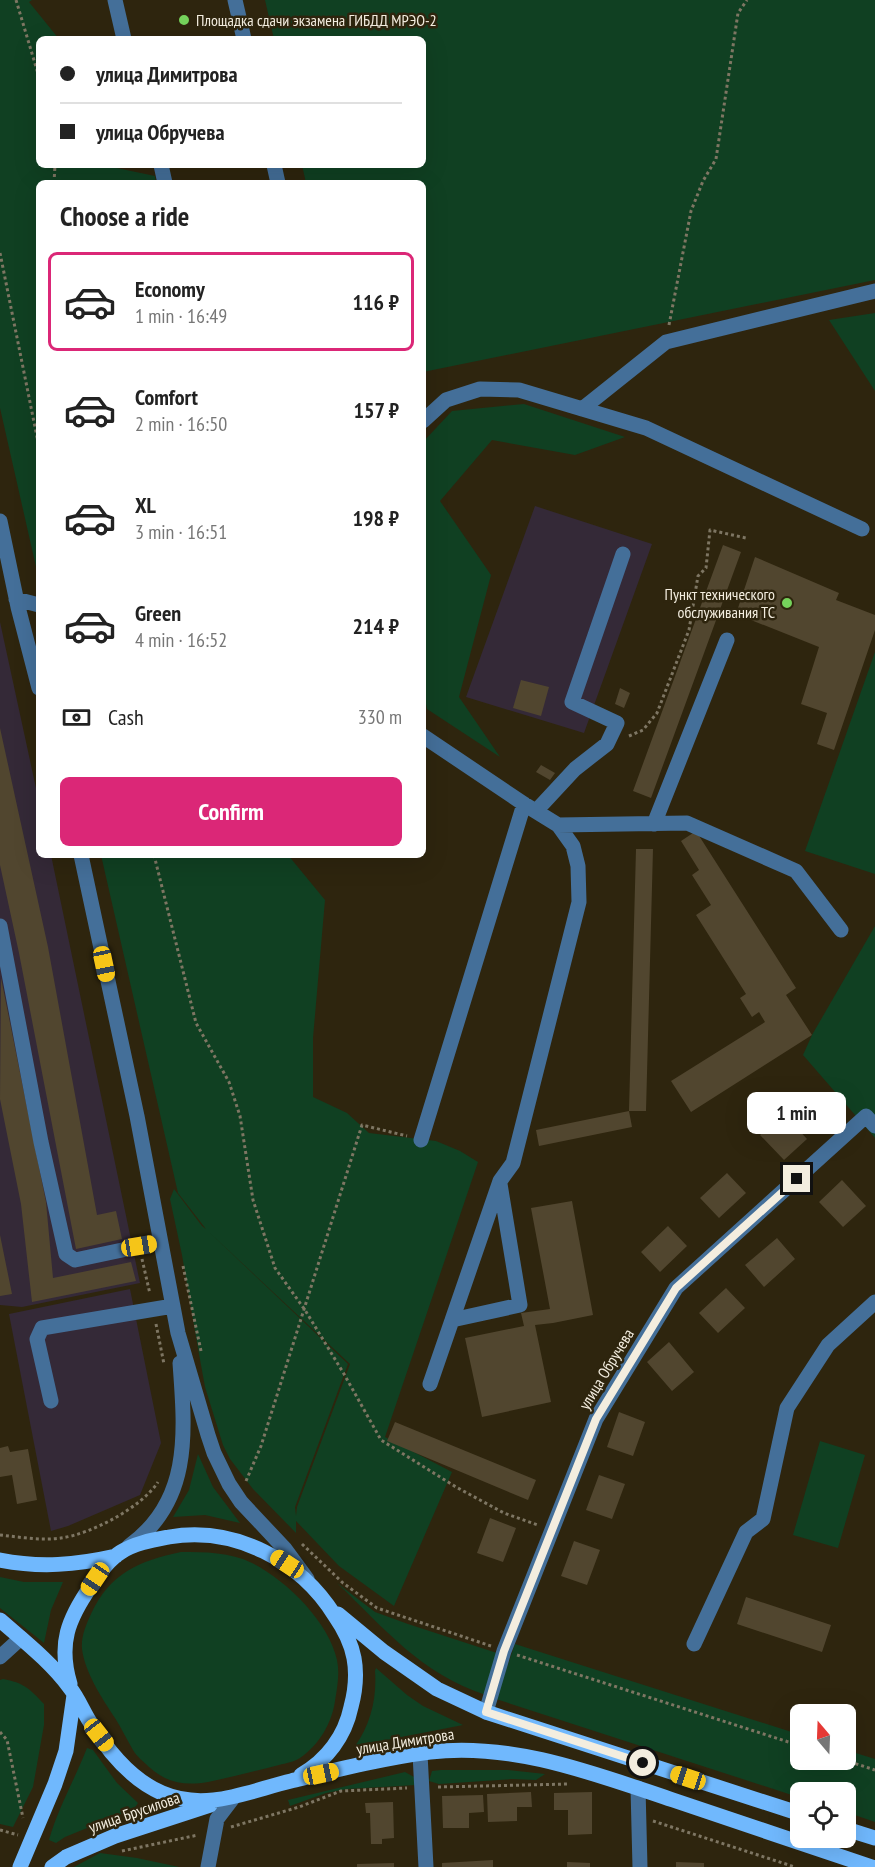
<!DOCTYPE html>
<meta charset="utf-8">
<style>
:root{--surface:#fff;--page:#f6f6f6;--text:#222;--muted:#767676;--line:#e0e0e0;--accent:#db2777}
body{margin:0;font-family:"PT Sans Narrow",sans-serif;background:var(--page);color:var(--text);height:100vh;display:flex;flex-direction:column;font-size:22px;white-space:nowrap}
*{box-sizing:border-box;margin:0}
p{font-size:20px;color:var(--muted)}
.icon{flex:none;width:33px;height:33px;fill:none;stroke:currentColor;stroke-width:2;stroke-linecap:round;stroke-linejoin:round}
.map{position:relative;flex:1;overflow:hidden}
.sheet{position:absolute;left:36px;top:180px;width:390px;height:678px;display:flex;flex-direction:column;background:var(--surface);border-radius:9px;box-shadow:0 6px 24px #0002}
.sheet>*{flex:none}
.hud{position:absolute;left:36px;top:36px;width:390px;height:132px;border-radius:9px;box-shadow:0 6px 24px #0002;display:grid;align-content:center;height:132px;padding:0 24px;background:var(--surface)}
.needle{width:39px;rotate:341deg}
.fabs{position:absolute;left:790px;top:1704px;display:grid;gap:12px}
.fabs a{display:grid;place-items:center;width:66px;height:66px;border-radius:9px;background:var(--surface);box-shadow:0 6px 24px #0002;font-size:30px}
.end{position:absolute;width:27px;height:27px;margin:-14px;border:8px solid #f3eddf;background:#111;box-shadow:0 0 0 3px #111}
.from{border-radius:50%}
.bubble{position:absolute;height:42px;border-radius:9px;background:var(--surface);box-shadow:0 6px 24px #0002;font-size:20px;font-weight:700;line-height:42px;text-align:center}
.car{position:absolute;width:18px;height:36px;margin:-18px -9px;border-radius:8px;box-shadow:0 0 4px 2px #0007;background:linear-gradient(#f5c518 24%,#345 0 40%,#f5c518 0 76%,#345 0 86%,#f5c518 0)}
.hud b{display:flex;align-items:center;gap:21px;height:57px;font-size:22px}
.hud b+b{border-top:2px solid var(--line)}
.hud i{width:15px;height:15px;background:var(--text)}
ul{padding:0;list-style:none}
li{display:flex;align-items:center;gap:18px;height:99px;margin:0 12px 9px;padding:0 12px;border:3px solid transparent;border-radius:9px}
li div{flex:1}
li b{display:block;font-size:22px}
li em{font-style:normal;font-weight:700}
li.active{border-color:var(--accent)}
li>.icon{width:54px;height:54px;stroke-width:1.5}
h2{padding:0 24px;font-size:27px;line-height:72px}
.pay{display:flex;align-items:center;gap:15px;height:66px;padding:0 24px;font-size:22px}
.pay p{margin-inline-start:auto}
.button{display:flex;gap:12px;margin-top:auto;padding:12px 24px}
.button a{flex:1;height:69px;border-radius:9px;background:var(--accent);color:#fff;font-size:24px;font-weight:700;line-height:69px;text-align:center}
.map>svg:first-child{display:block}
.industrial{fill:#342937}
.green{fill:#104022;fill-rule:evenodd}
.building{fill:#51462f}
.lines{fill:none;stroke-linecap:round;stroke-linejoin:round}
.path{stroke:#7e7663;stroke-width:3;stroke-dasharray:3 3;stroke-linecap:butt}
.minor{stroke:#446f99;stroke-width:15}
.major{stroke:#70b8fd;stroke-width:15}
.route{stroke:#f3eddf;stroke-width:8}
.poi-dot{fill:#75d25b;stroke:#2e250e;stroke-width:2}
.labels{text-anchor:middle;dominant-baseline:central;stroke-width:5;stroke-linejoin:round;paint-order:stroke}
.poi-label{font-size:16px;fill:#f3eddf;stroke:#2e250e;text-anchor:start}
.street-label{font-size:16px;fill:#f3eddf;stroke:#2e250e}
</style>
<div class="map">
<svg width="875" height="1867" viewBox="0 0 875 1867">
<rect width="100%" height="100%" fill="#2e250e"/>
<path class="industrial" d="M535 506 652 544 584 733 466 697Z
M0 622 39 802V855H51L140 1283 22 1307 0 1305Z
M130 1289 161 1443 140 1495 68 1526 51 1531 9 1314Z"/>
<path class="green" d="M0 0H32L29 2 59 39H39V165H111L112 167 155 176 156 183H39V580L0 408Z
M265 0H875V280L423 372V183H306L302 165H423V39H274Z
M875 313V391L829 320Z
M524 404 625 437 575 455 492 440 440 501 491 575 459 697 500 757 427 709 423 688V442L452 411Z
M875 652V874L805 851Z
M101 855H288L325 900 313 1038V1097L347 1113 369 1133 436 1141 460 1151 478 1162 385 1437 452 1472 394 1606 339 1566 296 1521V1533L253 1489 230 1459 223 1445 205 1387 199 1354 182 1255 170 1199 174 1189 202 1226 206 1229 178 1193ZM209 1232 350 1364 297 1507 296 1516 295 1507 348 1364Z
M875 926V1138L803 1055 812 1035Z
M820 1441 865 1455 838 1548 793 1535Z
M198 1454 213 1487 240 1523 205 1515 173 1517 189 1490Z
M181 1552C205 1552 230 1552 252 1563 286 1580 329 1622 337 1660 340 1674 337 1688 335 1701 332 1723 319 1745 300 1758 294 1762 286 1763 279 1765 255 1771 232 1777 208 1782 184 1786 167 1783 149 1767 143 1761 137 1757 133 1750 127 1740 122 1729 115 1718 102 1698 85 1673 82 1649 81 1636 86 1625 91 1614 110 1573 139 1561 181 1552Z
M0 1577 24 1582H63L51 1610 44 1643 0 1608Z
M337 1583 375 1612 408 1624 500 1654 486 1695C421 1674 385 1629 337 1583Z
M515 1644 801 1735V1760H846V1750L875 1759V1822L846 1812V1792H801V1798L496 1699Z
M376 1668 407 1695 423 1706 463 1725 355 1746C371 1724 377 1697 375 1671Z
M3 1679C24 1683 29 1688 44 1704V1725L33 1787 13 1827 0 1824V1680Z
M87 1748 93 1750 117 1783 138 1803 134 1809 65 1837 56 1843 49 1840C58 1808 75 1779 87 1748Z
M441 1770H508L545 1774 536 1780 512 1779 439 1784 429 1781 432 1771Z
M405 1772 414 1777 416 1785 347 1789 326 1793 290 1806 288 1800Z
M100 1853 137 1858 179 1867H74Z"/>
<path class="building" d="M723 545 741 552 651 798 633 791Z
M755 557 839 593 836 600 875 615V630L834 750 817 744 827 713 801 704 819 647 736 614Z
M521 680 549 687 541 716 513 708Z
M620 688 630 693 624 708 615 704Z
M0 728 48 947 97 1215 116 1211 122 1239 76 1249 19 953 0 865Z
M541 765 555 773 550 780 536 772Z
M696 831 796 988 786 995 812 1035 691 1112 671 1081 765 1022 759 1012 752 1017 740 998 746 994 696 915 711 905 692 875 699 870 681 841Z
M636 849H653L646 1111H629Z
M1 978 46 1202 53 1278 131 1262 136 1281 32 1302 21 1204 0 1099Z
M629 1111 632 1127 539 1146 536 1130Z
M783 1113 807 1139 784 1160 760 1135Z
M727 1173 746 1193 719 1218 700 1198Z
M842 1180 866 1206 843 1227 819 1202Z
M572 1201 593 1315 553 1323 535 1325 551 1402 482 1417 465 1338 524 1326 521 1313 550 1309 531 1208Z
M668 1226 687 1246 660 1272 641 1252Z
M0 1235 12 1294 0 1296Z
M777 1238 795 1259 764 1287 745 1265Z
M726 1288 745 1308 718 1333 699 1313Z
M669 1342 694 1372 672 1391 647 1362Z
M619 1412 645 1422 633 1456 607 1447Z
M395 1422 536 1480 528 1500 387 1441Z
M8 1446 10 1452 28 1449 37 1500 17 1504 12 1475 0 1477V1448Z
M599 1475 625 1484 612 1519 586 1510Z
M490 1518 516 1528 503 1562 477 1553Z
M574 1541 600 1550 587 1585 561 1576Z
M746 1597 831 1625 822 1652 737 1624Z
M531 1792 532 1807H517V1821L488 1822 487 1794Z
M592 1792V1834L568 1835V1810H554V1793Z
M483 1795 484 1812 469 1813V1828H443L442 1796Z
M393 1802 394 1838 382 1839V1844H371L370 1813H366L365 1803Z
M493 1860V1867H442V1863Z
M567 1862 590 1863V1867H567Z
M676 1862 704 1863V1867H676Z
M394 1863V1867H357V1864Z"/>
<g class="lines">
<path class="path" d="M16 0 39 77
M54 183 55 165
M0 253 39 447
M669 325 691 211 703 181 716 159 738 13 747 0
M629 736 643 730 657 713 689 630 698 576 706 568 710 530 746 538
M154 855 196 1023 229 1082 240 1116 253 1200 275 1268 305 1310 344 1374 381 1440 456 1487 504 1513 538 1525
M142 1259 150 1294
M183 1266 201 1351
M156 1324 164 1364
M246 1481 261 1446 362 1125 407 1136
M0 1535C20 1537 41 1541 61 1538 91 1534 141 1508 158 1482
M302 1544 343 1583 377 1608 491 1646
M517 1655 801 1746
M0 1732 7 1740 23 1818
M844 1760 875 1770
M438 1787 569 1784
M653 1821 795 1867
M231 1827 299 1807 341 1791 407 1788
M0 1830 18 1835
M122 1851 198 1835"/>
<path class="minor" d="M115 0 124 39
M235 0 244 39
M161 165 165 183
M274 165 278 183
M582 409 666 342 875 291
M423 421 446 400 480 389 519 390 646 428 862 529
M0 521 18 607 39 688
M16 599 39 605
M423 736 524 804 558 825 573 846 578 866 579 902 513 1163 500 1181 430 1384
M536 811 575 769 607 744 617 723 572 702 623 554
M654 824 727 640
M558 825 687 823 796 871 841 930
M81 855 137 1116 178 1333 208 1435 214 1453 229 1484 241 1502 285 1549 307 1579
M0 926 41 1142 66 1254 75 1260 160 1242
M421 1140 524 804
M452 1320 520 1305 500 1184
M51 1401 37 1339 42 1328 173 1306
M129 1546C192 1501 185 1432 180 1363
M694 1644 746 1532 763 1519 787 1408 828 1345 875 1302
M0 1657 21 1638
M486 1712 504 1651 596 1419 676 1288 866 1116 875 1126
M420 1754 426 1867
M638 1788 640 1867
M208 1867 217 1819 233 1798"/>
<path class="major" d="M0 1560C40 1568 76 1565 116 1556
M338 1614 384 1652 437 1689 486 1712 801 1814
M0 1620C24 1641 51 1662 70 1688 78 1698 83 1711 90 1722 107 1750 132 1780 162 1793 206 1812 249 1791 291 1781 336 1770 383 1758 430 1752 513 1742 595 1774 673 1800 739 1822 805 1845 872 1867
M70 1684C58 1644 68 1619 91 1586 99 1573 108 1560 121 1552 135 1543 153 1540 169 1537 235 1526 300 1560 335 1616 344 1629 351 1642 354 1658 357 1674 355 1692 351 1707 345 1736 327 1760 301 1775
M846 1829 875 1838
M20 1867 55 1784 66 1751 74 1695
M52 1867 66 1857 115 1836 210 1805"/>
</g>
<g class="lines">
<path class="route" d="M643 1763 486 1712 504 1651 596 1419 676 1288 797 1179"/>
</g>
<g class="poi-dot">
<circle cx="184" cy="20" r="6"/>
<circle cx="787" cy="603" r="6"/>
</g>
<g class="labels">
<g class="poi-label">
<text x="196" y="20">Площадка сдачи экзамена ГИБДД МРЭО-2</text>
<text x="775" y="594" text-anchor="end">Пункт технического<tspan x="775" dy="18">обслуживания ТС</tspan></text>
</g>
<g class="street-label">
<text transform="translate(606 1369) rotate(-59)">улица Обручева</text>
<text transform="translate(405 1741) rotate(-9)">улица Димитрова</text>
<text transform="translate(134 1812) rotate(-19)">улица Брусилова</text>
</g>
</g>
</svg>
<div class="fabs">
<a><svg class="needle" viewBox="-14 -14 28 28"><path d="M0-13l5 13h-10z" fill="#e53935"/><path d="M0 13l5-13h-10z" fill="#767676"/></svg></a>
<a><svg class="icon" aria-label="locate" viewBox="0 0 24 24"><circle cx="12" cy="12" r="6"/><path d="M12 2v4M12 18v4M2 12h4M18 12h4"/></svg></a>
</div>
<i class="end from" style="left:643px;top:1763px"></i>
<i class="end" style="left:797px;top:1179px"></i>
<div class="bubble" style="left:747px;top:1092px;width:99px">1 min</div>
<i class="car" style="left:104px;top:964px;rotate:168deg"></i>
<i class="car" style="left:139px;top:1246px;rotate:80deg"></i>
<i class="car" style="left:287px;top:1564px;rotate:303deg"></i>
<i class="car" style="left:95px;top:1579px;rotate:214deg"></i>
<i class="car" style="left:99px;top:1735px;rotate:142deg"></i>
<i class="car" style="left:321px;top:1774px;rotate:78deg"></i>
<i class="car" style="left:688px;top:1778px;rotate:288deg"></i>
<div class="hud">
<b><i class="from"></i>улица Димитрова</b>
<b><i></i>улица Обручева</b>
</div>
<section class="sheet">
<h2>Choose a ride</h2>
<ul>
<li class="active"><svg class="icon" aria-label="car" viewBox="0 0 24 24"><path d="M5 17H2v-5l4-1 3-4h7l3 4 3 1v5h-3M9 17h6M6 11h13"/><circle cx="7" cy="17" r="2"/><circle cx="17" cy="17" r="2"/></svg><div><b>Economy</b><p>1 min · 16:49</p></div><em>116 ₽</em></li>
<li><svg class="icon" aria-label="car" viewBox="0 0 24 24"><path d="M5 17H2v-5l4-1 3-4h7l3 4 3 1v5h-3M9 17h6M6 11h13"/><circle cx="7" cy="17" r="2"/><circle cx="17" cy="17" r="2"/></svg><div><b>Comfort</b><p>2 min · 16:50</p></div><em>157 ₽</em></li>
<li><svg class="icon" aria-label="car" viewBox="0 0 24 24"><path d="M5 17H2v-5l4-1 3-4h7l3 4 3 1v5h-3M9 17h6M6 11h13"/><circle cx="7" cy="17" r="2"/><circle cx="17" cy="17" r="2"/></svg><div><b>XL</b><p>3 min · 16:51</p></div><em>198 ₽</em></li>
<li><svg class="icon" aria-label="car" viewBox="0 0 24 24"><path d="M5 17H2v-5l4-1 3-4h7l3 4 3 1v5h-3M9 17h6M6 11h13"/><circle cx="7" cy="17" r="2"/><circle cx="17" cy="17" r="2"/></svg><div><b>Green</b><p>4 min · 16:52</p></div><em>214 ₽</em></li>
</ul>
<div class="pay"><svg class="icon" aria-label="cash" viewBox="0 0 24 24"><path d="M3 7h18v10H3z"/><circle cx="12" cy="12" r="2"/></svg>Cash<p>330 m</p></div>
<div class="button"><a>Confirm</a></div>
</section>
</div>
